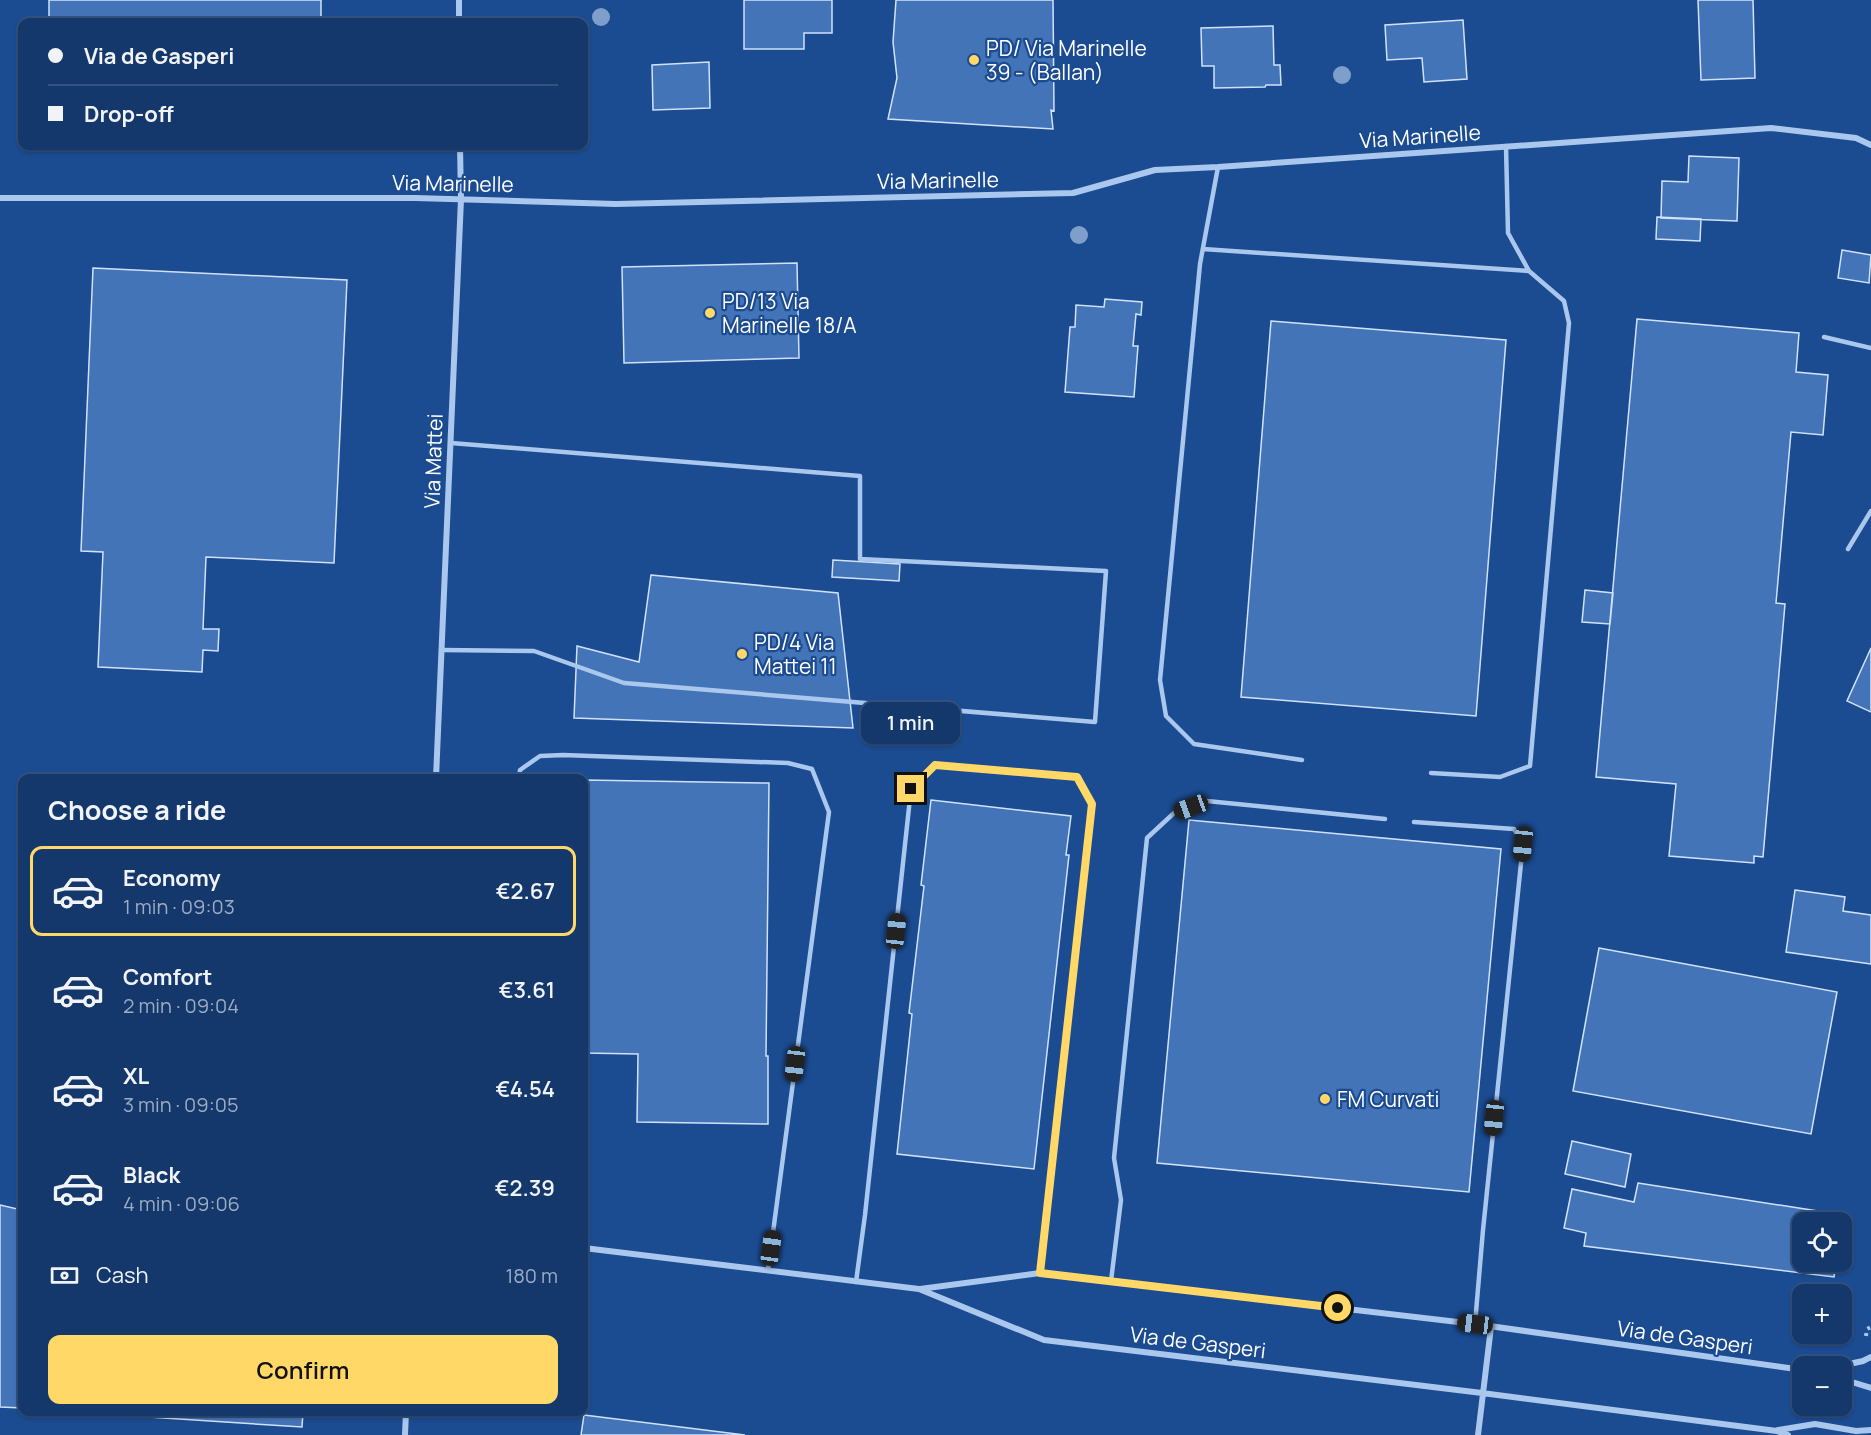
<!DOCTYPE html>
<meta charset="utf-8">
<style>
:root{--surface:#14386c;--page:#214374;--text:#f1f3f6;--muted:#9dacc2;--line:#33527f;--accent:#ffd867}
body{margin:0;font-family:Manrope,sans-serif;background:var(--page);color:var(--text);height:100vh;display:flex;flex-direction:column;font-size:22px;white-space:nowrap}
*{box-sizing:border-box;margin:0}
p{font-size:20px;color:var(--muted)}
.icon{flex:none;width:33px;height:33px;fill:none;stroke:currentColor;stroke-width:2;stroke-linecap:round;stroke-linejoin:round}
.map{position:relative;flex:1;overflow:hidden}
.side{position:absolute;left:18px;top:774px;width:570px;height:642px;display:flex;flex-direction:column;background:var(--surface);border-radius:12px;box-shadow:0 2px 4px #0004,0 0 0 2px var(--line)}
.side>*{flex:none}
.top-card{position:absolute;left:18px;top:18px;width:570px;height:132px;border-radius:12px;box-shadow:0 2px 4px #0004,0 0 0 2px var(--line);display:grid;align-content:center;height:132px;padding:0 30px;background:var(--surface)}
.controls{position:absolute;left:1792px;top:1212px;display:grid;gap:12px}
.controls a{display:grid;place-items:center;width:60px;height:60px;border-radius:12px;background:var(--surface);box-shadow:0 2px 4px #0004,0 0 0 2px var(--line);font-size:30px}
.end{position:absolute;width:27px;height:27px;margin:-14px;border:8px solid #ffd867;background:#111;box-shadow:0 0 0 3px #111}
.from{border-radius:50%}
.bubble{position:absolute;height:42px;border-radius:12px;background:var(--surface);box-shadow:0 2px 4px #0004,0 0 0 2px var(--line);font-size:20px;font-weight:600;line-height:42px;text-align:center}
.car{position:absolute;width:18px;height:36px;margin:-18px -9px;border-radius:8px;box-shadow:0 0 4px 2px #0007;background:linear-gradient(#222 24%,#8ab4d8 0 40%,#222 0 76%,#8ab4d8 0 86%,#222 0)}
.top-card b{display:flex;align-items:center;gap:21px;height:57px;font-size:22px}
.top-card b+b{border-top:2px solid var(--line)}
.top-card i{width:15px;height:15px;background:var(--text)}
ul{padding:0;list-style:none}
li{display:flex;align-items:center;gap:18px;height:90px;margin:0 12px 9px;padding:0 18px;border:3px solid transparent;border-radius:12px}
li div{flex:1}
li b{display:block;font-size:22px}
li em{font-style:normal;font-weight:600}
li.active{border-color:var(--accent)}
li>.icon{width:54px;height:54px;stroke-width:1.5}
h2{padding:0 30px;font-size:27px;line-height:72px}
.pay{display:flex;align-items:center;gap:15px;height:66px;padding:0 30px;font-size:22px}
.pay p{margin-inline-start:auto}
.button{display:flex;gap:12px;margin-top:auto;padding:12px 30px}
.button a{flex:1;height:69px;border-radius:12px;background:var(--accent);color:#111;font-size:24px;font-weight:600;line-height:69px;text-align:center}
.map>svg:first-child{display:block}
.building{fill:#4474b8;stroke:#d0e2fa;stroke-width:1.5}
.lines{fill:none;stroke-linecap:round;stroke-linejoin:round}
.path{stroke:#aac7ee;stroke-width:4;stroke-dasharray:3 4.5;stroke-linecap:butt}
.service{stroke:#aac7ee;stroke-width:4.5}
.minor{stroke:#aac7ee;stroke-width:6}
.tree{fill:#7f9eca}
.route{stroke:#ffd867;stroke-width:8}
.poi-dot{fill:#ffd867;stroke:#1b4b90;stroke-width:2}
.labels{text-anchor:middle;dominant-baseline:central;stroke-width:4.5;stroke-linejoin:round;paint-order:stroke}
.poi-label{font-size:21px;fill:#fff;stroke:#1b4b90;text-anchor:start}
.street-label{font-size:21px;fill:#fff;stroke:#1b4b90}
</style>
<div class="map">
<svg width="1871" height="1435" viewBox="0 0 1871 1435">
<rect width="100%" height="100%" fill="#1b4b90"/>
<path class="building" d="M49 0H321V22H49Z
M744 0H832V33H804V49H744Z
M896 0H1053L1054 111 1051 110 1053 129 888 119 897 78 893 42Z
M1698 0H1753L1755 78 1701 80Z
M1463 20 1467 79 1424 82 1422 58 1387 60 1385 25Z
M1273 26 1274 65H1280L1281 85H1266L1265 87 1214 88V66H1202L1201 28Z
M709 62 710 108 653 110 652 65Z
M1689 156 1739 158 1737 221 1661 218 1662 181 1688 182Z
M1657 217 1701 219 1700 241 1656 239Z
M1842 250 1871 255 1869 283 1838 278Z
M797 263 799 358 624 363 622 267Z
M93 268 347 280 334 563 206 557 203 629H219L218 651 203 650 202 672 98 667 103 552 81 551Z
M1105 299 1142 302 1141 315 1136 314 1133 346H1138L1134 397 1065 392 1070 327H1075L1076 305 1104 307Z
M1637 319 1799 333 1796 372 1828 375 1823 435 1791 432 1776 603 1785 604 1763 857 1754 856V863L1669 856 1676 784 1596 777Z
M1271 321 1506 340 1476 716 1241 697Z
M833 560 900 564 899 581 832 577Z
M651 575 838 593 853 728 574 718 577 646 639 662Z
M1585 590 1613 593 1610 624 1582 622Z
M1871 648V712L1847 701Z
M584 780 769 783 766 1056H768V1124L637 1122 638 1054 584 1053Z
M931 800 1071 816 1066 855H1069L1034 1169 897 1154 912 1014 909 1013 924 886 921 885Z
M1189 820 1501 849 1469 1192 1157 1163Z
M1795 890 1845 897 1843 911 1871 915V964L1786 952Z
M1599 948 1837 992 1811 1134 1573 1091Z
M1572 1141 1631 1154 1625 1187 1565 1174Z
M1638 1183 1843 1215 1842 1223 1803 1222V1262H1836L1834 1277 1584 1246 1586 1233 1564 1228 1572 1189 1634 1202Z
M0 1205 22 1210V1408L0 1407Z
M71 1412H303L302 1427Z
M584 1415 745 1435H581Z"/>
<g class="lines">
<path class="path" d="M1866 1336 1867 1329 1871 1327"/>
<path class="service" d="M1218 167 1200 264 1160 680 1166 716 1194 744 1302 760
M1203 249 1529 271
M1824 337 1871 348
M1848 549 1871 511
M442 650 534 651 624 683 1095 722 1106 571 860 559V476L451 443
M1431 773 1500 777 1530 766 1569 323 1564 301 1529 271 1508 233 1506 146
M519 778 520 770 540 756 563 755 788 763 812 769 829 812 768 1270
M1414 822 1514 829 1523 844 1483 1230 1475 1324
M1111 1281 1121 1200 1114 1158 1147 838 1174 813 1207 801 1385 819
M856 1282 865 1215 911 789 935 765 1077 777 1092 804 1040 1273"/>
<path class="minor" d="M459 0V22
M0 198H415L616 204 1073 193 1155 170 1218 167 1771 128 1856 138 1871 145
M436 778 461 199 460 146
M584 1248 919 1289 1044 1340 1482 1393 1777 1431 1788 1435
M920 1289 1040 1273 1475 1324 1803 1370
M1840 1366 1863 1361 1871 1357
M1842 1379 1871 1388
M1778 1430 1815 1424 1856 1431 1871 1430
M405 1435 406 1412
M1478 1435 1491 1327"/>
</g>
<g class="tree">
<circle cx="601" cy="17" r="9"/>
<circle cx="1342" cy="75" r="9"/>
<circle cx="1079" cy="235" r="9"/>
</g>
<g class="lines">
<path class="route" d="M911 789 935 765 1077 777 1092 804 1040 1273 1338 1308"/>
</g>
<g class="poi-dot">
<circle cx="974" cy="60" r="6"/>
<circle cx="710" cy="313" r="6"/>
<circle cx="742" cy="654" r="6"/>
<circle cx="1325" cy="1099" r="6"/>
</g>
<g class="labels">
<g class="poi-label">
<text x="986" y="48">PD/ Via Marinelle<tspan x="986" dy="24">39 - (Ballan)</tspan></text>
<text x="722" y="301">PD/13 Via<tspan x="722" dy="24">Marinelle 18/A</tspan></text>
<text x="754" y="642">PD/4 Via<tspan x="754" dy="24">Mattei 11</tspan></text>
<text x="1337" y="1099">FM Curvati</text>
</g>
<g class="street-label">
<text transform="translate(1420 136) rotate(-4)">Via Marinelle</text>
<text transform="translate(938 180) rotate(-1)">Via Marinelle</text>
<text transform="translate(453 183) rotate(1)">Via Marinelle</text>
<text transform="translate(433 461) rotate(-88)">Via Mattei</text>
<text transform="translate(1685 1337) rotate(8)">Via de Gasperi</text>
<text transform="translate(1198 1342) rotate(7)">Via de Gasperi</text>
</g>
</g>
</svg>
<div class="controls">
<a><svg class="icon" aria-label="locate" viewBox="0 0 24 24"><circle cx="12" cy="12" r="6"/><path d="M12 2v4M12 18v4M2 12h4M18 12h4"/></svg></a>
<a>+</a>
<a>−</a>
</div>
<i class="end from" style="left:1338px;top:1308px"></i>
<i class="end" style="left:911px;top:789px"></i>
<div class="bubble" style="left:861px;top:702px;width:99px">1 min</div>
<i class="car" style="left:1191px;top:807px;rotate:250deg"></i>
<i class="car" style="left:1523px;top:844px;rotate:186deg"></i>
<i class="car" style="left:896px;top:931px;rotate:6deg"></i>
<i class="car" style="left:795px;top:1064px;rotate:187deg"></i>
<i class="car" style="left:1494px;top:1118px;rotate:186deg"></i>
<i class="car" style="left:771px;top:1248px;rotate:8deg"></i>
<i class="car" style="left:1475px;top:1324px;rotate:277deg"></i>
<div class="top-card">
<b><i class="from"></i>Via de Gasperi</b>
<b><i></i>Drop-off</b>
</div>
<section class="side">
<h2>Choose a ride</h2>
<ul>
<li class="active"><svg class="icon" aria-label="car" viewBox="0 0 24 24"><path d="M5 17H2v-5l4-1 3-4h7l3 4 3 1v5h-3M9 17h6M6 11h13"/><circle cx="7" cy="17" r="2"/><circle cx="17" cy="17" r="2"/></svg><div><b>Economy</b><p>1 min · 09:03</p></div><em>€2.67</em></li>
<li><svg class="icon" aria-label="car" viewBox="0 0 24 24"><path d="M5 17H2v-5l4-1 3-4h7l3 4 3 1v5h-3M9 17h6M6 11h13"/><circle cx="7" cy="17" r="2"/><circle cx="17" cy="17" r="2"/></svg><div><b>Comfort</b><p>2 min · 09:04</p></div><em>€3.61</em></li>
<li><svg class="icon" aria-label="car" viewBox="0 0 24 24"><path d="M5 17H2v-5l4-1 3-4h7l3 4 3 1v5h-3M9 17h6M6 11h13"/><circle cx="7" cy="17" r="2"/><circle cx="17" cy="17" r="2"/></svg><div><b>XL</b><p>3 min · 09:05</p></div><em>€4.54</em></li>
<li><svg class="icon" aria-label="car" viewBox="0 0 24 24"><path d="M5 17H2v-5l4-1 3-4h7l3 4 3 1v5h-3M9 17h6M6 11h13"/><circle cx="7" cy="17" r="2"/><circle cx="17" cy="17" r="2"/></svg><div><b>Black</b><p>4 min · 09:06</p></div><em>€2.39</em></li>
</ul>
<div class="pay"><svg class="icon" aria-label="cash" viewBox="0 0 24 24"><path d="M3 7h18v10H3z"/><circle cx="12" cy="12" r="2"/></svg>Cash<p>180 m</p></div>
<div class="button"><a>Confirm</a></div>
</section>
</div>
